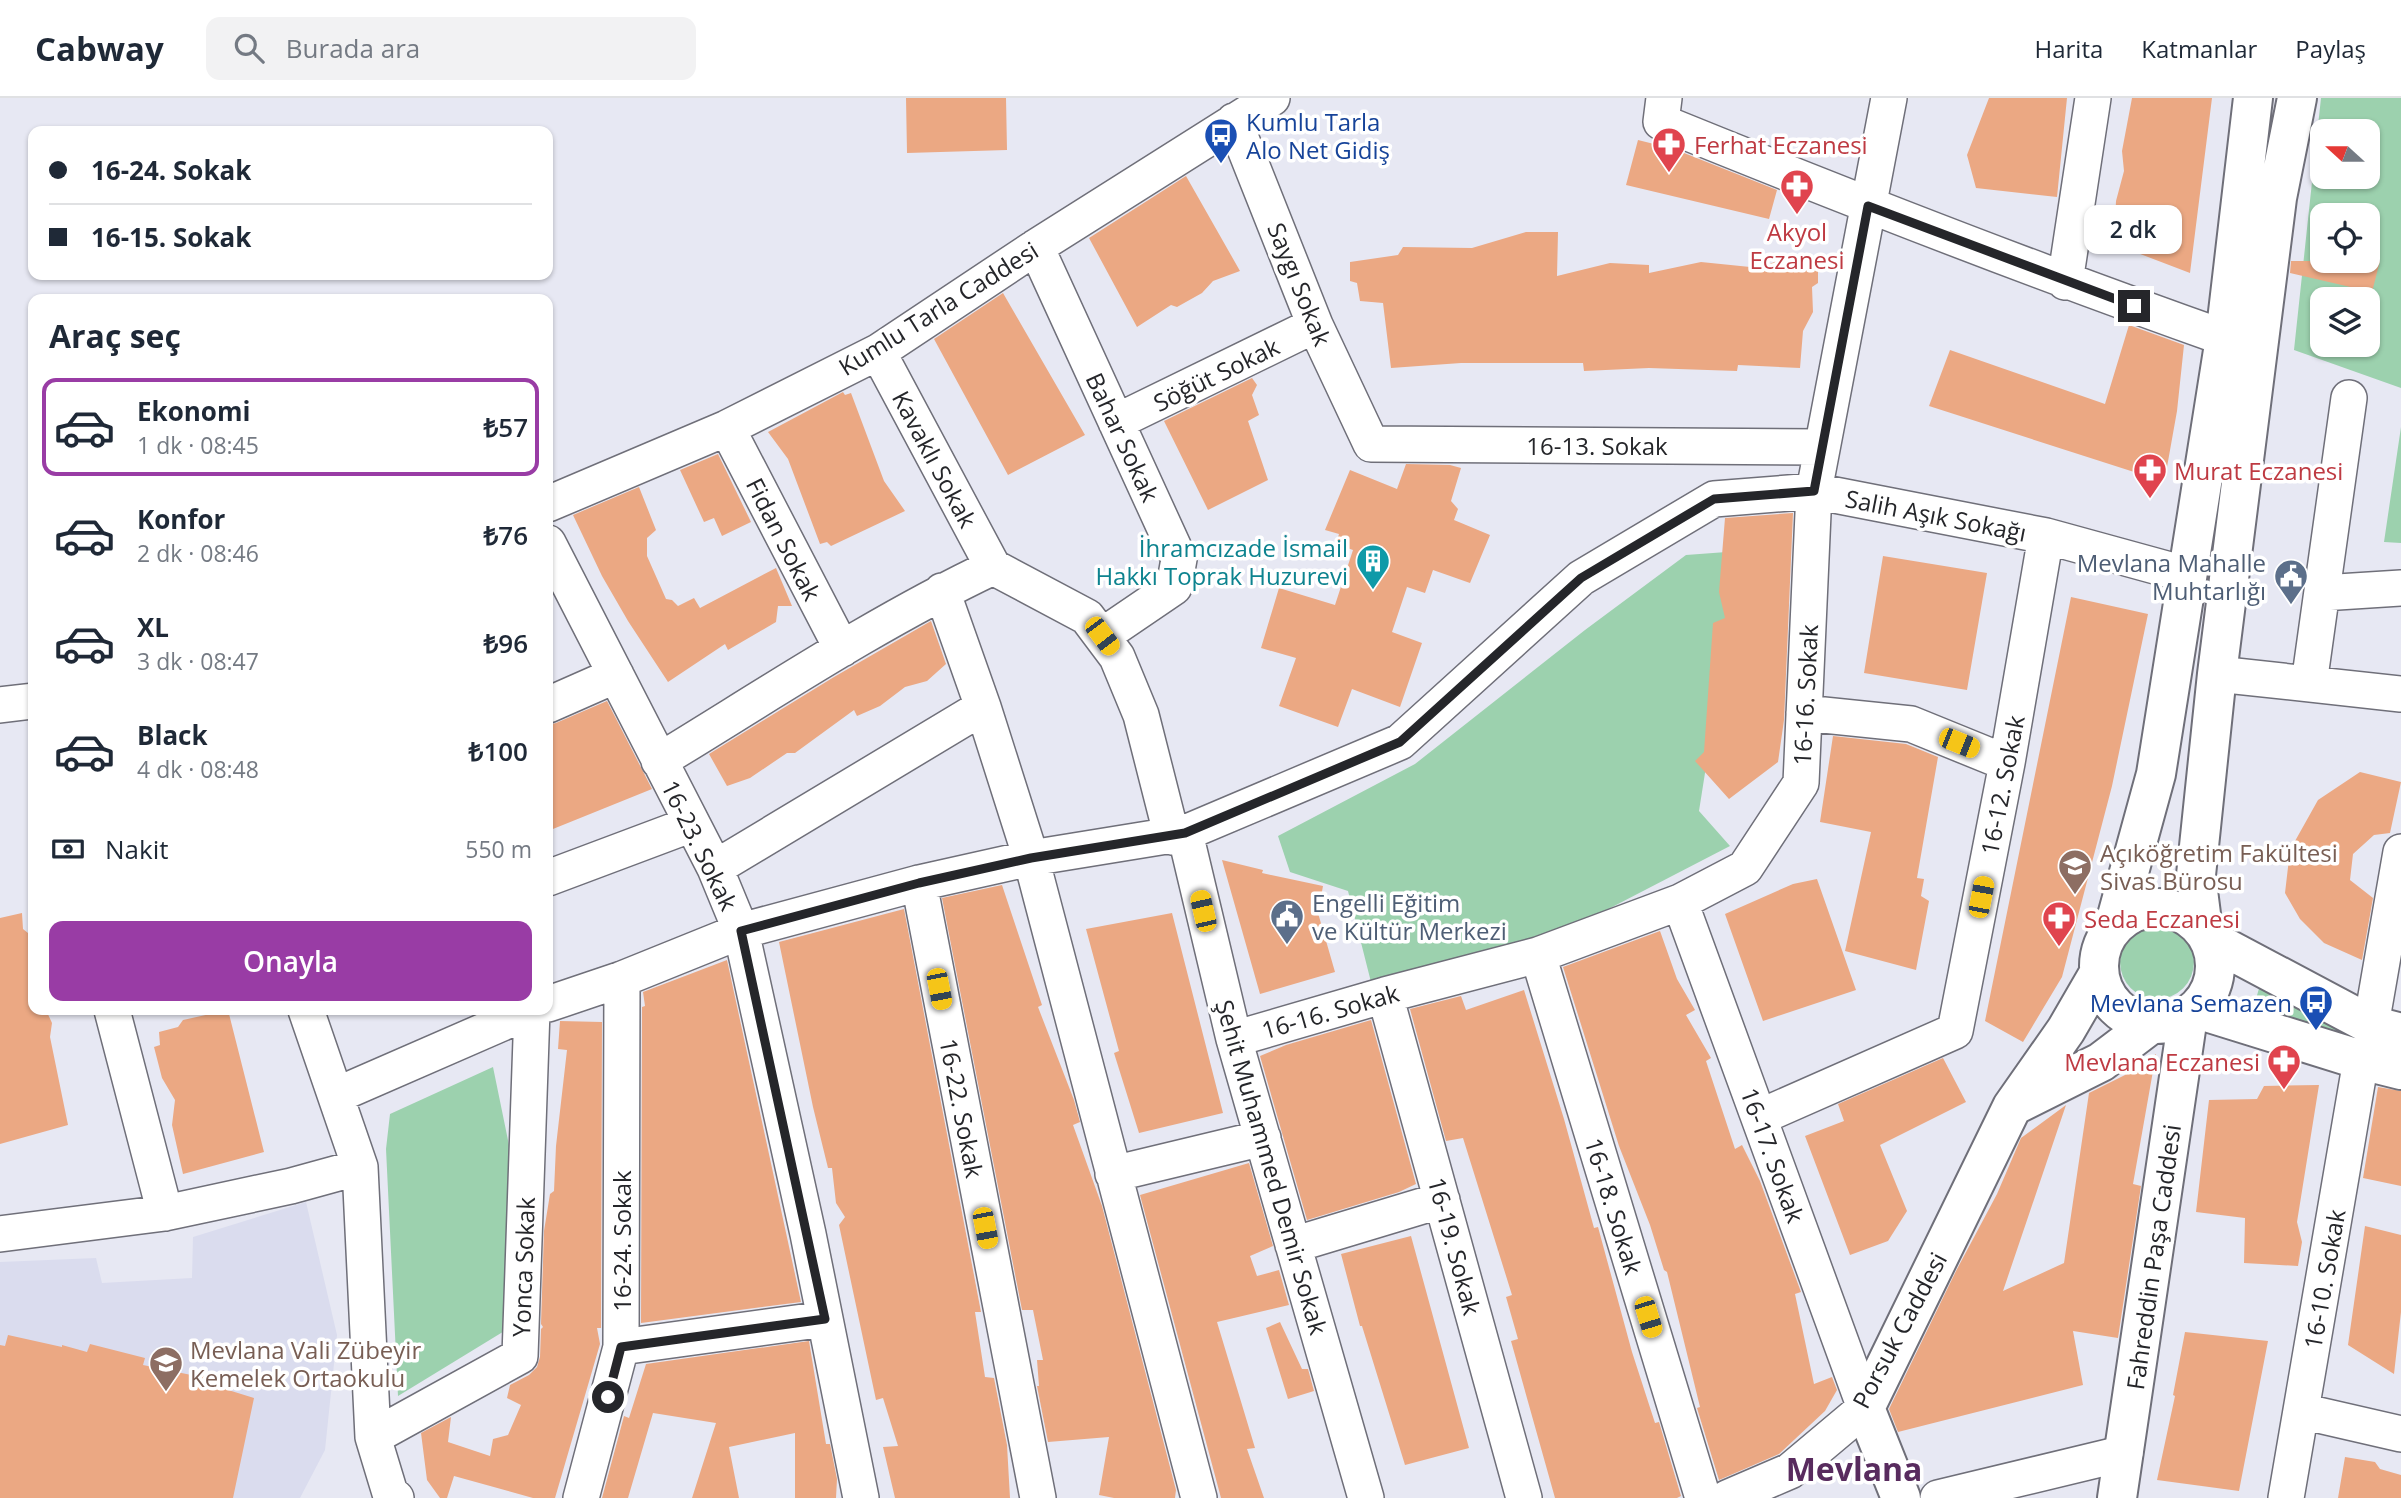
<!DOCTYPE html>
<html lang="tr">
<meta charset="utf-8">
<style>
:root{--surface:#fff;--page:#f2f2f3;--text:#1f2937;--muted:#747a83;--line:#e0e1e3;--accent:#993ca5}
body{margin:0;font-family:"Open Sans",sans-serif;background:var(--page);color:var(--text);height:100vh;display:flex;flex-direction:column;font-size:26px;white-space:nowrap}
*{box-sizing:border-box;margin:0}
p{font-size:23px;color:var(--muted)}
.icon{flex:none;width:38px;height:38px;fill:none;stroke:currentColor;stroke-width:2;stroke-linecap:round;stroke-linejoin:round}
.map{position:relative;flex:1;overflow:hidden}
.drawer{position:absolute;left:28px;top:196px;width:525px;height:721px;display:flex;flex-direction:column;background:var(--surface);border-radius:14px;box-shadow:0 2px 5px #0004}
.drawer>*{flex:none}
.hud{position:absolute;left:28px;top:28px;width:525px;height:154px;border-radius:14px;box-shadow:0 2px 5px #0004;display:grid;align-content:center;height:154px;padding:0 21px;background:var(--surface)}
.needle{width:46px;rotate:291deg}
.fabs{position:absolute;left:2310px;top:21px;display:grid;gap:14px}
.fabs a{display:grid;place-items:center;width:70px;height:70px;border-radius:14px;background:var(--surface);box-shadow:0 2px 5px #0004;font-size:35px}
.end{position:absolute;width:32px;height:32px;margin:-16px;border:9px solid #25262a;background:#fff;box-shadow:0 0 0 4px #fff}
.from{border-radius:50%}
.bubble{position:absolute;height:49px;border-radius:14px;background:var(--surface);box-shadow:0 2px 5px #0004;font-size:23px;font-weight:600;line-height:49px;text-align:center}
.car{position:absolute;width:21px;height:42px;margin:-21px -10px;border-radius:9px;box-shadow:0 0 5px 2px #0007;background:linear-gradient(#f5c518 24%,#345 0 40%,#f5c518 0 76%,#345 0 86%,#f5c518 0)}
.hud b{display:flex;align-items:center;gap:24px;height:66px;font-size:26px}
.hud b+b{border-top:2px solid var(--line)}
.hud i{width:18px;height:18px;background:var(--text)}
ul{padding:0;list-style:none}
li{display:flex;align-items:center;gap:21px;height:98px;margin:0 14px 10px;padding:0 7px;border:4px solid transparent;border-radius:14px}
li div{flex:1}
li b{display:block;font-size:26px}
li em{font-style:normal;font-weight:600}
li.on{border-color:var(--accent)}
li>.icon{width:63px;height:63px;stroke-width:1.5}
h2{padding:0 21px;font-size:32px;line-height:84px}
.pay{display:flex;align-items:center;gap:18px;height:77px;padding:0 21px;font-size:26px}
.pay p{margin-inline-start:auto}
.primary-button{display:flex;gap:14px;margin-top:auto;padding:14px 21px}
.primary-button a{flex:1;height:80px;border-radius:14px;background:var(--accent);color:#fff;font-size:28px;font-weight:600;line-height:80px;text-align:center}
header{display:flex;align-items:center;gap:42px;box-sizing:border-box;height:98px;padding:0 35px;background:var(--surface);border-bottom:2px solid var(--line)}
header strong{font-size:33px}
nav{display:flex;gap:38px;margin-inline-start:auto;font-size:24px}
.search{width:490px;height:63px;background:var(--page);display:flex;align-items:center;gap:18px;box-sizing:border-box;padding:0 24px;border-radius:14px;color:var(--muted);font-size:26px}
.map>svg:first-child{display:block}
.built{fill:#dadcee}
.green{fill:#9cd1ae;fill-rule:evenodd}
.building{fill:#eba883}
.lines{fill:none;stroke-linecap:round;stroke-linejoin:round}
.minor-casing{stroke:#6f6f79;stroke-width:38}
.major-casing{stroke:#6f6f79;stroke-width:42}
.minor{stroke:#fff;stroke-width:35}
.major{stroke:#fff;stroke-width:38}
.route{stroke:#25262a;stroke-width:9}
.labels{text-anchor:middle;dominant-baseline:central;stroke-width:7;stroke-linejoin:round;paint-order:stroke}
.transit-label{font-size:24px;fill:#164399;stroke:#fff;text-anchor:start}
.health-label{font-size:24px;fill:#be3a42;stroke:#fff;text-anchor:start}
.street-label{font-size:24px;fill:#25262a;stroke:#fff}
.culture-label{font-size:24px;fill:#0d838f;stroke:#fff;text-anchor:end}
.service-label{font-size:24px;fill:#4e5e75;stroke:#fff;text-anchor:end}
.education-label{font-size:24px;fill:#785e54;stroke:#fff;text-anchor:start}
.district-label{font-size:32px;font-weight:bold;fill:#582b5e;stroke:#fff}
</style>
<header>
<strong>Cabway</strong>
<div class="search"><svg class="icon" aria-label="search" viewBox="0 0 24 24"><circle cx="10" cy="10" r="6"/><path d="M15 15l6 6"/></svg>Burada ara</div>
<nav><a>Harita</a><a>Katmanlar</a><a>Paylaş</a></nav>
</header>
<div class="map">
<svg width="2401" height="1400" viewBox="0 0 2401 1400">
<rect width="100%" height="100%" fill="#e7e8f3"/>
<path class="built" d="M306 1104 337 1237 325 1352 300 1400H0V1164L96 1160 102 1185 192 1180 193 1139Z"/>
<path class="green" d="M2321 0H2401V290L2294 252ZM2322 33H2368V79H2322ZM2322 117H2368V163H2322ZM2322 201H2368V247H2322Z
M2401 329V445L2384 444Z
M1740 453 1699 713 1730 748 1562 835 1373 892 1348 793 1290 774 1278 738 1415 666 1585 532 1686 457Z
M2120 864a37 37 0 1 1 74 0a37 37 0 1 1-74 0Z
M2260 887 2360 938 2249 925Z
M493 969 510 1052 506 1232 398 1298 386 1051 390 1016Z"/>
<path class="building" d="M906 0H1006L1007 52 907 55Z
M1989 0H2067L2057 99 1976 90 1967 57Z
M2132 0H2212L2190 175 2114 146 2116 103 2124 73 2122 53Z
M1638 42 1674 51 1777 92 1769 121 1626 87Z
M1186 78 1240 173 1213 183 1202 195 1177 209 1171 207 1137 229 1089 140Z
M1526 134H1558L1557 178 1610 165 1649 167V175L1701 164 1760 170 1777 163 1818 168V185L1812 189 1813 214 1803 233 1800 270 1738 267 1737 273 1649 270 1584 273 1583 265H1461L1391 270 1383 205 1360 203 1357 185 1350 183V164L1398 157 1403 149 1472 150Z
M2291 163H2380L2372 194 2290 175Z
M1003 195 1085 337 1008 377 934 241Z
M2129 227 2184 247 2177 313 2167 369 2159 382 1929 308 1950 252 2105 306Z
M1252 280 1257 287 1252 297 1259 317 1248 323 1268 382 1208 412 1164 323Z
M843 294 845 297 851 295 884 383 905 413 831 448 827 444 820 446 788 361 768 334Z
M718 356 751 424 722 438 714 420 704 424 680 372Z
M1406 366 1450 367 1461 370 1451 403 1458 411 1454 422 1490 437 1470 485 1433 472 1425 495 1407 489 1392 534 1422 545 1400 609 1352 591 1338 629 1279 608 1296 560 1261 550 1279 490 1335 507 1353 452 1336 446 1339 436 1325 432 1350 372 1397 391Z
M639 389 656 432 647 440V458L666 501 672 502 678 508 694 500 700 510 776 470 792 508H778L776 524 728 552 725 546 668 584 628 523 602 478 573 417Z
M1793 415 1784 622 1778 664 1729 701 1695 663 1704 654 1713 525 1725 520 1719 494 1725 420Z
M1883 458 1987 475 1967 592 1864 575Z
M2071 499 2148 516 2112 688 2062 879 2023 944 1985 923Z
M931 523 946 566 927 583 905 589 880 608 857 618 854 612 795 655H787L750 680 727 688 709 656 834 579Z
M607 603 652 691 548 733V627L556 625Z
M1833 638 1906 646 1938 659 1917 780 1924 781 1921 798 1929 803 1916 872 1845 853 1871 734 1820 724Z
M2360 674 2401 684 2390 735 2374 737 2353 756 2350 782 2373 800 2362 862 2324 845 2300 821 2285 795 2290 752 2318 702Z
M1222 762 1263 772 1262 775 1323 788 1318 815 1335 874 1260 896Z
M1817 781 1856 892 1763 923 1725 816 1793 786Z
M1002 787 1042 907 1038 909 1074 1002 1080 1024 1073 1027 1102 1108 1176 1392 1175 1400H1114L1099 1397 1109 1339 1048 1344 1037 1288H1039L1037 1262H1043L1033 1212H1022L942 800Z
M904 811 981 1214H975L985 1279 994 1280 1007 1347 1010 1400H895L883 1349 898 1348 883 1300 876 1302 839 1127 845 1119 836 1105 832 1070H828L813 1009 779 844Z
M22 815 23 831 33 839V912H46L52 925 50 939 68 1027 0 1046V820Z
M1172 815 1223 1015 1139 1035 1114 955 1119 953 1086 831Z
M1660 833 1677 881 1695 912 1686 917 1711 960 1706 963 1735 1051 1742 1047 1760 1083 1801 1194 1795 1196 1814 1286 1832 1279 1837 1292 1825 1313 1779 1356 1719 1382 1697 1310 1700 1309 1667 1174 1664 1172 1650 1127 1619 1048 1563 869Z
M727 862 801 1204 641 1225 642 909 645 908 643 894Z
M1524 892 1564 1021 1594 1130 1598 1129 1632 1254 1655 1325 1659 1324 1681 1398 1677 1400H1555L1511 1243 1518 1241 1506 1199 1512 1197 1463 1040 1446 1043 1410 911 1461 898 1466 912Z
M228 912 264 1054 183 1076 172 1027 175 1002 162 980 154 949 160 947 159 934 178 929 183 922Z
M1371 922 1416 1086 1399 1094 1307 1122 1260 958 1286 947Z
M560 923 602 924 601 1230H597L600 1246 555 1400H533L454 1378 447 1400H440L427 1382 421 1335 451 1319 448 1344 490 1358 493 1341 508 1337 521 1307 507 1300 510 1287 529 1277 537 1269 540 1259 541 1231 543 1229 541 1226 544 1133 550 1096 554 1093 556 1048 567 952 558 951Z
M2156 956 2133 1086 2141 1088 2118 1240 2073 1233 2083 1287 1898 1334 1889 1311 1956 1173 1997 1096 2021 1040 2066 1007 2003 1193 2064 1165 2089 995 2127 976Z
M1943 960 1966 1004 1880 1047 1907 1113 1888 1143 1850 1157 1805 1038 1844 1023 1838 1006Z
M2319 987 2297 1124 2302 1144 2298 1168 2244 1165 2245 1120 2196 1114 2209 1002 2257 1001 2264 988Z
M2378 989 2401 993V1088L2363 1080Z
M1249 1065 1273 1148 1250 1158 1257 1178 1279 1172 1289 1207 1217 1224 1255 1350 1247 1351 1264 1400H1221L1140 1097Z
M2365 1128 2401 1137V1214L2394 1276 2348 1247Z
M1411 1138 1469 1350 1405 1367 1362 1228H1360L1341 1156Z
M1280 1224 1302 1271H1308L1314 1293 1288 1301 1266 1230Z
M2185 1234 2268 1243 2239 1393 2157 1382 2175 1298 2173 1297Z
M8 1237 62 1249V1247L87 1254 90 1246 145 1260 143 1267 196 1278 197 1275 227 1283 225 1291 254 1300 233 1400H0V1247L5 1248Z
M809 1243 826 1346H830L837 1381 836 1400H795V1335L729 1349 739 1400H692L716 1325 653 1315 628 1400H602L624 1318 629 1320 646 1266Z
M2345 1359 2375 1364 2380 1371 2401 1377V1400H2338Z"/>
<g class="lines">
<g class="minor-casing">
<path id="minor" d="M1664 0 1661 24C1848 100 2035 173 2225 240
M1234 23 1315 227 1371 346 1822 349
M1036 149 1179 461 1174 489 1102 538
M2065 184 2093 0
M878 254 993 469
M1116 324 1315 227
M727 330 842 551
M548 406 727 330 878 254 1036 149 1272 0
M548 445 715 770 741 833 808 1136 861 1400
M942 493 983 609 1031 760 1199 1400
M2322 495 2401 490
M2217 576 2401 596
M2309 586 2349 300
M0 607 33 603
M548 607 616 577
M1804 615 1911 626 2007 665
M659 663C769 596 877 524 993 469L1087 519 1117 559 1141 617 1172 739
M1185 735 1234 941 1366 1400
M715 770 983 609
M548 780 692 726
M919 785 1038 1400
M1680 804 1865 1310 1790 1373 1727 1400
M1538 857 1703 1400
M1385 897 1524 1400
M548 906 622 881 741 833 919 785 1031 760 1185 735 1400 644 1581 480 1714 401 1814 393 2046 438 2188 477
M112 912 165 1115
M306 912 360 1069 373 1339 390 1395 396 1400
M2371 927 2401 754
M1234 941 1385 897 1538 857 1680 804 1745 770 1801 685 1814 393 1889 0
M337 997 532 912
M1760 1019 1955 933 2007 665 2046 438
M1113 1076 1263 1040
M0 1136 165 1115 291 1088 360 1069
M1293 1147 1442 1102
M621 1249 825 1221
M2301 1313 2401 1336
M373 1339 520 1258 532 912
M581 1400 621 1249 622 881
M1938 1400 2125 1355
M2286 1400 2361 962"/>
</g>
<g class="major-casing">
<path id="major" d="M2099 868a58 58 0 1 1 116 0a58 58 0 1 1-116 0Z
M2114 829 2156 676 2225 240 2253 0
M2203 832 2196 777 2217 576 2277 100 2297 0
M2209 841 2371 927 2401 935
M2197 911 2361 962 2401 972
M2015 1007 2101 964 2151 926
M1901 1400 1865 1310 2012 1009 2066 932 2099 875
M2117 1400 2188 918"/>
</g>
<use href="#minor" class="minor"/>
<use href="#major" class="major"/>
</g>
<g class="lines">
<path class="route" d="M608 1299 621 1249 825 1221 741 833 919 785 1031 760 1185 735 1400 644 1581 480 1714 401 1814 393 1868 108 2134 208"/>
</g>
<defs>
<g id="bus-pin" transform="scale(1.75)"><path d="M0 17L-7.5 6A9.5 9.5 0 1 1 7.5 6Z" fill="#1a4fb4" stroke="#fff"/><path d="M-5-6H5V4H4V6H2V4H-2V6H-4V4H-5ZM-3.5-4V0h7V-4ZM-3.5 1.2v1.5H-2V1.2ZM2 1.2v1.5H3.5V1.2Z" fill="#fff"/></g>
<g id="pharmacy-pin" transform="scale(1.75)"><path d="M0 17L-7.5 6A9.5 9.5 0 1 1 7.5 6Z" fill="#e0444e" stroke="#fff"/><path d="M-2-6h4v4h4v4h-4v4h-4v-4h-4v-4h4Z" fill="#fff"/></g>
<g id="building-pin" transform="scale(1.75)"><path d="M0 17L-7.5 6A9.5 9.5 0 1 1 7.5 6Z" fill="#0f9aa8" stroke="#fff"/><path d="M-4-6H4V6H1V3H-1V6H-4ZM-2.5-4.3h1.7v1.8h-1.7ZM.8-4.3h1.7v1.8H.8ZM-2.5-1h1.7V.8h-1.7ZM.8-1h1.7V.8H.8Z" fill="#fff"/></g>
<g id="civic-pin" transform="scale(1.75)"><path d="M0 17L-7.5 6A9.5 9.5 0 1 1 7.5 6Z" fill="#5c6f8a" stroke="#fff"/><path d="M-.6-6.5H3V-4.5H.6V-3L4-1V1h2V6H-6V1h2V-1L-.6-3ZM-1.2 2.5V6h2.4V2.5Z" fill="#fff"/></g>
<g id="university-pin" transform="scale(1.75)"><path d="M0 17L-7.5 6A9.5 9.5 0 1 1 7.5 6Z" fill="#8d6e63" stroke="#fff"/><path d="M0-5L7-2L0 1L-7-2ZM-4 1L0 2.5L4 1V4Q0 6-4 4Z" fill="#fff"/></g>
<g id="school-pin" transform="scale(1.75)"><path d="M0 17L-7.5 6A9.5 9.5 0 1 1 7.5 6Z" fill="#8d6e63" stroke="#fff"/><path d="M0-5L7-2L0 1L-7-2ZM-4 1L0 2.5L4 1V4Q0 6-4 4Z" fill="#fff"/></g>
</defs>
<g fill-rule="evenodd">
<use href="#bus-pin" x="1221" y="37"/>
<use href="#pharmacy-pin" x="1669" y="46"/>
<use href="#pharmacy-pin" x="1797" y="88"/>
<use href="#pharmacy-pin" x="2150" y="372"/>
<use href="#building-pin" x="1373" y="463"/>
<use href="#civic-pin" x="2291" y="478"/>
<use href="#university-pin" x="2075" y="768"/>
<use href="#civic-pin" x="1287" y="818"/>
<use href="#pharmacy-pin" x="2059" y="820"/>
<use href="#bus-pin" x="2316" y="904"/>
<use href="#pharmacy-pin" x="2284" y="963"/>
<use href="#school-pin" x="166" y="1265"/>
</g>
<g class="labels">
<g class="transit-label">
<text x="1246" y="23">Kumlu Tarla<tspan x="1246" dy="28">Alo Net Gidiş</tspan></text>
<text x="2292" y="904" text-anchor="end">Mevlana Semazen</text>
</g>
<g class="health-label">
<text x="1694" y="46">Ferhat Eczanesi</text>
<text x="1797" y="133" text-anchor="middle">Akyol<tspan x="1797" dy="28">Eczanesi</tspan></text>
<text x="2174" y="372">Murat Eczanesi</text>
<text x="2084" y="820">Seda Eczanesi</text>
<text x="2260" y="963" text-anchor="end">Mevlana Eczanesi</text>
</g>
<g class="street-label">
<text transform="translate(1300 186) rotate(68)">Saygı Sokak</text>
<text transform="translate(938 210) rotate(-32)">Kumlu Tarla Caddesi</text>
<text transform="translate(1216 276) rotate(-26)">Söğüt Sokak</text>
<text transform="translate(1123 339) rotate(65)">Bahar Sokak</text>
<text x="1597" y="347">16-13. Sokak</text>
<text transform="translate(935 361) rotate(62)">Kavaklı Sokak</text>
<text transform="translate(1936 417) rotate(11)">Salih Aşık Sokağı</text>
<text transform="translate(784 441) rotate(63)">Fidan Sokak</text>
<text transform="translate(1805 597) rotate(-87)">16-16. Sokak</text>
<text transform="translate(2002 687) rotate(-79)">16-12. Sokak</text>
<text transform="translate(700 747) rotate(64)">16-23. Sokak</text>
<text transform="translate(1330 913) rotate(-16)">16-16. Sokak</text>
<text transform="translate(962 1010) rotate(79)">16-22. Sokak</text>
<text transform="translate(1773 1057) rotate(70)">16-17. Sokak</text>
<text transform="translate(1272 1069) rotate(74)">Şehit Muhammed Demir Sokak</text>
<text transform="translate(1614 1108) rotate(73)">16-18. Sokak</text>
<text transform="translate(621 1143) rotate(-90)">16-24. Sokak</text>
<text transform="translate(1455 1148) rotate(75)">16-19. Sokak</text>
<text transform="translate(2153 1159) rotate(-82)">Fahreddin Paşa Caddesi</text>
<text transform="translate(523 1169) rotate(-88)">Yonca Sokak</text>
<text transform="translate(2324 1181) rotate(-80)">16-10. Sokak</text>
<text transform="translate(1899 1232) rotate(-62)">Porsuk Caddesi</text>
</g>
<g class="culture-label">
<text x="1348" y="449">İhramcızade İsmail<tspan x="1348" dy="28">Hakkı Toprak Huzurevi</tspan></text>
</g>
<g class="service-label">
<text x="2266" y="464">Mevlana Mahalle<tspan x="2266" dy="28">Muhtarlığı</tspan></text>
<text x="1312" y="804" text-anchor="start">Engelli Eğitim<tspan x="1312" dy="28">ve Kültür Merkezi</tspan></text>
</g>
<g class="education-label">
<text x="2100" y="754">Açıköğretim Fakültesi<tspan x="2100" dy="28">Sivas Bürosu</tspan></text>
<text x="190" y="1251">Mevlana Vali Zübeyir<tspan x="190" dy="28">Kemelek Ortaokulu</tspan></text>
</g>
<g class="district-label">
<text x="1854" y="1370">Mevlana</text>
</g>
</g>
</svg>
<div class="fabs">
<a><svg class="needle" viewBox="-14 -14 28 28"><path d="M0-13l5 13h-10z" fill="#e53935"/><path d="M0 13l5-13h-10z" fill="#747a83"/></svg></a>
<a><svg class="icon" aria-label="locate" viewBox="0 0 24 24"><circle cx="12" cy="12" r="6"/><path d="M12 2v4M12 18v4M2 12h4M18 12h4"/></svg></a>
<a><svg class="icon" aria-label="layers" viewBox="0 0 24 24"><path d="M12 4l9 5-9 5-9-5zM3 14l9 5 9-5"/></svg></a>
</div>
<i class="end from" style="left:608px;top:1299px"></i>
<i class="end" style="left:2134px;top:208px"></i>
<div class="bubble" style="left:2084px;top:107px;width:98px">2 dk</div>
<i class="car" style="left:1102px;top:538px;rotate:143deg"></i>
<i class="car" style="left:1959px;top:645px;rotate:112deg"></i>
<i class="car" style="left:1981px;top:799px;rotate:11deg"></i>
<i class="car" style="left:1203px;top:813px;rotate:347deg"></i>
<i class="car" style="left:939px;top:891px;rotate:169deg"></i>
<i class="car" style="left:985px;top:1130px;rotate:169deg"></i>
<i class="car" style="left:1648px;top:1219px;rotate:163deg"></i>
<div class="hud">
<b><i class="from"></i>16-24. Sokak</b>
<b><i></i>16-15. Sokak</b>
</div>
<section class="drawer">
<h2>Araç seç</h2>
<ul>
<li class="on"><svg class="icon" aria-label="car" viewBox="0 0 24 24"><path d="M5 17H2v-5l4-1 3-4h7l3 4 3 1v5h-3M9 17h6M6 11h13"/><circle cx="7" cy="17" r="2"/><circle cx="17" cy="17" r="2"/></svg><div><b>Ekonomi</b><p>1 dk · 08:45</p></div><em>₺57</em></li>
<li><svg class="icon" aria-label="car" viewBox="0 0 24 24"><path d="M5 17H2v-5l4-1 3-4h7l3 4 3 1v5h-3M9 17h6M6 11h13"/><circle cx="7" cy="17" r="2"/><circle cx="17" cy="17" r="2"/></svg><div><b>Konfor</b><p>2 dk · 08:46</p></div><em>₺76</em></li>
<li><svg class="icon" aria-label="car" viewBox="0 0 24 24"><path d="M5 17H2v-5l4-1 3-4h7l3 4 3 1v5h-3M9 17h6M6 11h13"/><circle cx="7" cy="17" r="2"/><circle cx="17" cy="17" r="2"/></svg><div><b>XL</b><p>3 dk · 08:47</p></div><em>₺96</em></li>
<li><svg class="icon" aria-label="car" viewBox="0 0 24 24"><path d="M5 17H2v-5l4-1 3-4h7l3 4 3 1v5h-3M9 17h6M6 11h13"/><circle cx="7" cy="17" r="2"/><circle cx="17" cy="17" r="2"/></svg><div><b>Black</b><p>4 dk · 08:48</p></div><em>₺100</em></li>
</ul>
<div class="pay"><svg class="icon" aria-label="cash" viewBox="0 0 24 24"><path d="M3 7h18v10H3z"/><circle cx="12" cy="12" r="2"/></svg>Nakit<p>550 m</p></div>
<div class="primary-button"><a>Onayla</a></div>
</section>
</div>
